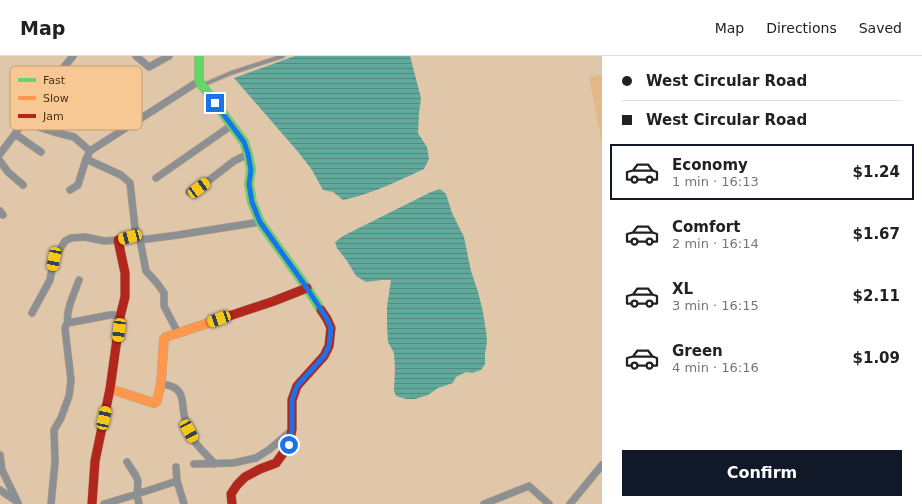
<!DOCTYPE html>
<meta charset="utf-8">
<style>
:root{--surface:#fff;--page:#f2f2f2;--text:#202124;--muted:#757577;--line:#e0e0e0;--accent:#111827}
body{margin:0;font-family:"DejaVu Sans",sans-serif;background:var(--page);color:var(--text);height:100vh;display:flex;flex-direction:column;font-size:15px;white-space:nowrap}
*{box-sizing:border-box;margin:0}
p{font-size:13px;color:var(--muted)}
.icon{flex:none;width:22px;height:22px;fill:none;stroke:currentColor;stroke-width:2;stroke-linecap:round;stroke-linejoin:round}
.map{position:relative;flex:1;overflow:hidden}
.sheet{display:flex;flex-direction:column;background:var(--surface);width:320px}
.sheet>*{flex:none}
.hud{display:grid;align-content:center;height:88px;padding:0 20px;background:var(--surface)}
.end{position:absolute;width:18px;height:18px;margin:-9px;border:5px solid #1a73e8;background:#fff;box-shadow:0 0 0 2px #fff}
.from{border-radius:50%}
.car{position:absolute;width:12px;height:24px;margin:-12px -6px;border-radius:5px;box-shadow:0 0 3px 1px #0007;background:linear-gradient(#f5c518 24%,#345 0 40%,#f5c518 0 76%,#345 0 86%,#f5c518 0)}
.hud b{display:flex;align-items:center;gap:14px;height:38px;font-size:15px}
.hud b+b{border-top:1px solid var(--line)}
.hud i{width:10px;height:10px;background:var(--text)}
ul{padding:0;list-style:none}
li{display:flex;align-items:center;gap:12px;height:56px;margin:0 8px 6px;padding:0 12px;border:2px solid transparent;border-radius:0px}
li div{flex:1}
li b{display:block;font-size:15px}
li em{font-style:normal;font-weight:700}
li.selected{border-color:var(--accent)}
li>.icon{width:36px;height:36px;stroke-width:1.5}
.button{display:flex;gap:8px;margin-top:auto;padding:8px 20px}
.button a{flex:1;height:46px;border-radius:0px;background:var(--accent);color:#fff;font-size:16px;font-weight:700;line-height:46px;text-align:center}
header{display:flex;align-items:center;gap:24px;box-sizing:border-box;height:56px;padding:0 20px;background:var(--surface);border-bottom:1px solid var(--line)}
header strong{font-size:19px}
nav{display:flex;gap:22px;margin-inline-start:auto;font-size:14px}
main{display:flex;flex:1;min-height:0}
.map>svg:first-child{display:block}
.pitch{fill:#e2b888}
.water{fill:url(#water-rules)}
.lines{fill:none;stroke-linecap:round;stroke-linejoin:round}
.lane-casing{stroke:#bca58c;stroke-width:5}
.street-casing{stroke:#bca58c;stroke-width:8}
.fast-casing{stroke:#bca58c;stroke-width:10}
.slow-casing{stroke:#bca58c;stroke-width:10}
.jam-casing{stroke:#bca58c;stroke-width:10}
.lane{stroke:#8d9093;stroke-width:3.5}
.street{stroke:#8d9093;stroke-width:7}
.fast{stroke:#63d668;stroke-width:9}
.slow{stroke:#ff974d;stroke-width:9}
.jam{stroke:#b3261e;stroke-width:9}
.route{stroke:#1a73e8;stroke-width:5}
.key{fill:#f7c893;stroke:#c39b6d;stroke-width:1}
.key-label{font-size:11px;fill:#493215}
</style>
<header>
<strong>Map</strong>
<nav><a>Map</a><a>Directions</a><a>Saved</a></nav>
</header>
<main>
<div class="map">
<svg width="602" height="448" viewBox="0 0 602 448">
<defs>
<pattern id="water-rules" width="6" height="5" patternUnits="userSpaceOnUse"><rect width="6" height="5" fill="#61a99c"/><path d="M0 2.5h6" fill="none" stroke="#528a7e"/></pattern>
</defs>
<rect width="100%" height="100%" fill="#e1c7a9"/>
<path class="pitch" d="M602 18V88L589 21Z"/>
<path class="water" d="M295 0H410L421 42 419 57 418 77 427 91 429 103 424 113C398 125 372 138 343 144L333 136 323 134 312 114 299 97 234 22Z
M440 133 446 138 452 157 464 181 471 215 478 236 483 256 486 275 487 285 485 298V308L481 314 472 317 466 316 456 321 453 327 438 332 428 339 415 343H406L396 340 394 335 395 313 394 297 388 286 387 269V251L391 224H382L366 226 356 220 347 205 337 192 335 186 343 180 431 136Z"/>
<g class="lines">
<g class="lane-casing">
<path id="lane" d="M203 29 231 17 283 0"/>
</g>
<g class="street-casing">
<path id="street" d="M136 0 149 11 169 0
M23 66 54 76 74 81 90 95
M15 78 41 96
M0 98 15 78 36 45 73 0
M86 103 121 119 130 127 135 172 137 180 140 184 146 215 157 227 164 237V250L178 277
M0 105 8 116 23 129
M156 122 232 69
M70 134 78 129 86 103 90 95 199 25
M189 136 199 132 234 105 248 98
M0 155 3 159
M140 184 178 179 260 166
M32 257 50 224 54 203 65 185 71 182 85 181 104 185 118 184 137 180
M68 267C65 255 75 236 79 224
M161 327C164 329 169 329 173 331 184 336 182 348 184 358 185 364 187 371 189 377 195 389 206 398 215 408
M0 399 2 414 18 447
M127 406 136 420 138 425 137 438 139 448
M194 408 233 407 256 402 270 393 292 374
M176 411 177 425 184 448
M0 434 16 445
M51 448 55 406 54 374 61 362 69 340 71 324 65 273 66 269 68 267 110 259H116L120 261
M104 448 137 438 177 425
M484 448 529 430 549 448
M570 448 602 409"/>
</g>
<g class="fast-casing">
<path id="fast" d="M199 0V25L244 86 248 98 251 113 249 128 252 146 260 166 307 232 321 254"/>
</g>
<g class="slow-casing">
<path id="slow" d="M110 333 154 347 157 345 161 327 164 283 166 281 226 261"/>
</g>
<g class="jam-casing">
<path id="jam" d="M226 261 274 245 307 232
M92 448 95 405 110 333 120 261 125 241V217L118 184
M232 448 231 438 237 429 245 421 260 413 276 407 289 389 292 373V344L297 330 324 300 329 290 331 272 327 263 321 254"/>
</g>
<use href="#lane" class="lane"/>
<use href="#street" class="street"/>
<use href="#fast" class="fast"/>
<use href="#slow" class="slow"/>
<use href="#jam" class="jam"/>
</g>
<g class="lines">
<path class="route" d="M215 47 244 86 248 98 251 114 249 128 252 146 260 166 307 232 327 263 331 272 329 290 324 300 297 330 292 344V373L289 389"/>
</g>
<rect x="10" y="10" width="132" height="64" rx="6" class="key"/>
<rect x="18" y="22" width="18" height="4" fill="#63d668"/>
<rect x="18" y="40" width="18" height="4" fill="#ff974d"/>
<rect x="18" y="58" width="18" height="4" fill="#b3261e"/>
<g class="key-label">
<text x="43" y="28">Fast</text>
<text x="43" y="46">Slow</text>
<text x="43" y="64">Jam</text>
</g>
</svg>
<i class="end from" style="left:289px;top:389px"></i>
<i class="end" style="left:215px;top:47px"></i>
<i class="car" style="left:199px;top:132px;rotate:53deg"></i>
<i class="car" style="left:130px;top:181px;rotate:255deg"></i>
<i class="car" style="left:54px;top:203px;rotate:191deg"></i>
<i class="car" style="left:219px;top:263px;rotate:251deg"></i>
<i class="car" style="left:119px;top:274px;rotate:187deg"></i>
<i class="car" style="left:104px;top:362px;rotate:12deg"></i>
<i class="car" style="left:189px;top:375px;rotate:152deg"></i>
</div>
<section class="sheet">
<div class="hud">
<b><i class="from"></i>West Circular Road</b>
<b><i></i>West Circular Road</b>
</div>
<ul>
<li class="selected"><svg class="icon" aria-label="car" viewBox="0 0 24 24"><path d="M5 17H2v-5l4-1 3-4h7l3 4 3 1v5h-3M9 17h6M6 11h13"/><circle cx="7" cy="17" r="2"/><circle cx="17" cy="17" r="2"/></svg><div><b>Economy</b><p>1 min · 16:13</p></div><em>$1.24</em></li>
<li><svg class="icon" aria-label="car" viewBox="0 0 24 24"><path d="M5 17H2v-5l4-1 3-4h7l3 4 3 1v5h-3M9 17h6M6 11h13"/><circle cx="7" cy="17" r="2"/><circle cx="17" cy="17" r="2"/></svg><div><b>Comfort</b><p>2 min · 16:14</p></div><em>$1.67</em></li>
<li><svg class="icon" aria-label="car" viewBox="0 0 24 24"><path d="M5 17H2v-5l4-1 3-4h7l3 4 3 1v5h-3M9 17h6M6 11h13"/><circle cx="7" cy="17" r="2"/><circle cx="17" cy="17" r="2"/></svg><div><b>XL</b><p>3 min · 16:15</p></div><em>$2.11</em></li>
<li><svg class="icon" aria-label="car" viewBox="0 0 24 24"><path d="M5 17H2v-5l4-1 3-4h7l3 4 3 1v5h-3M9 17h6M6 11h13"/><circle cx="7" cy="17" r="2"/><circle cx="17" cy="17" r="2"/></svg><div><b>Green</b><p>4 min · 16:16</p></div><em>$1.09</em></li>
</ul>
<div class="button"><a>Confirm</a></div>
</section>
</main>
